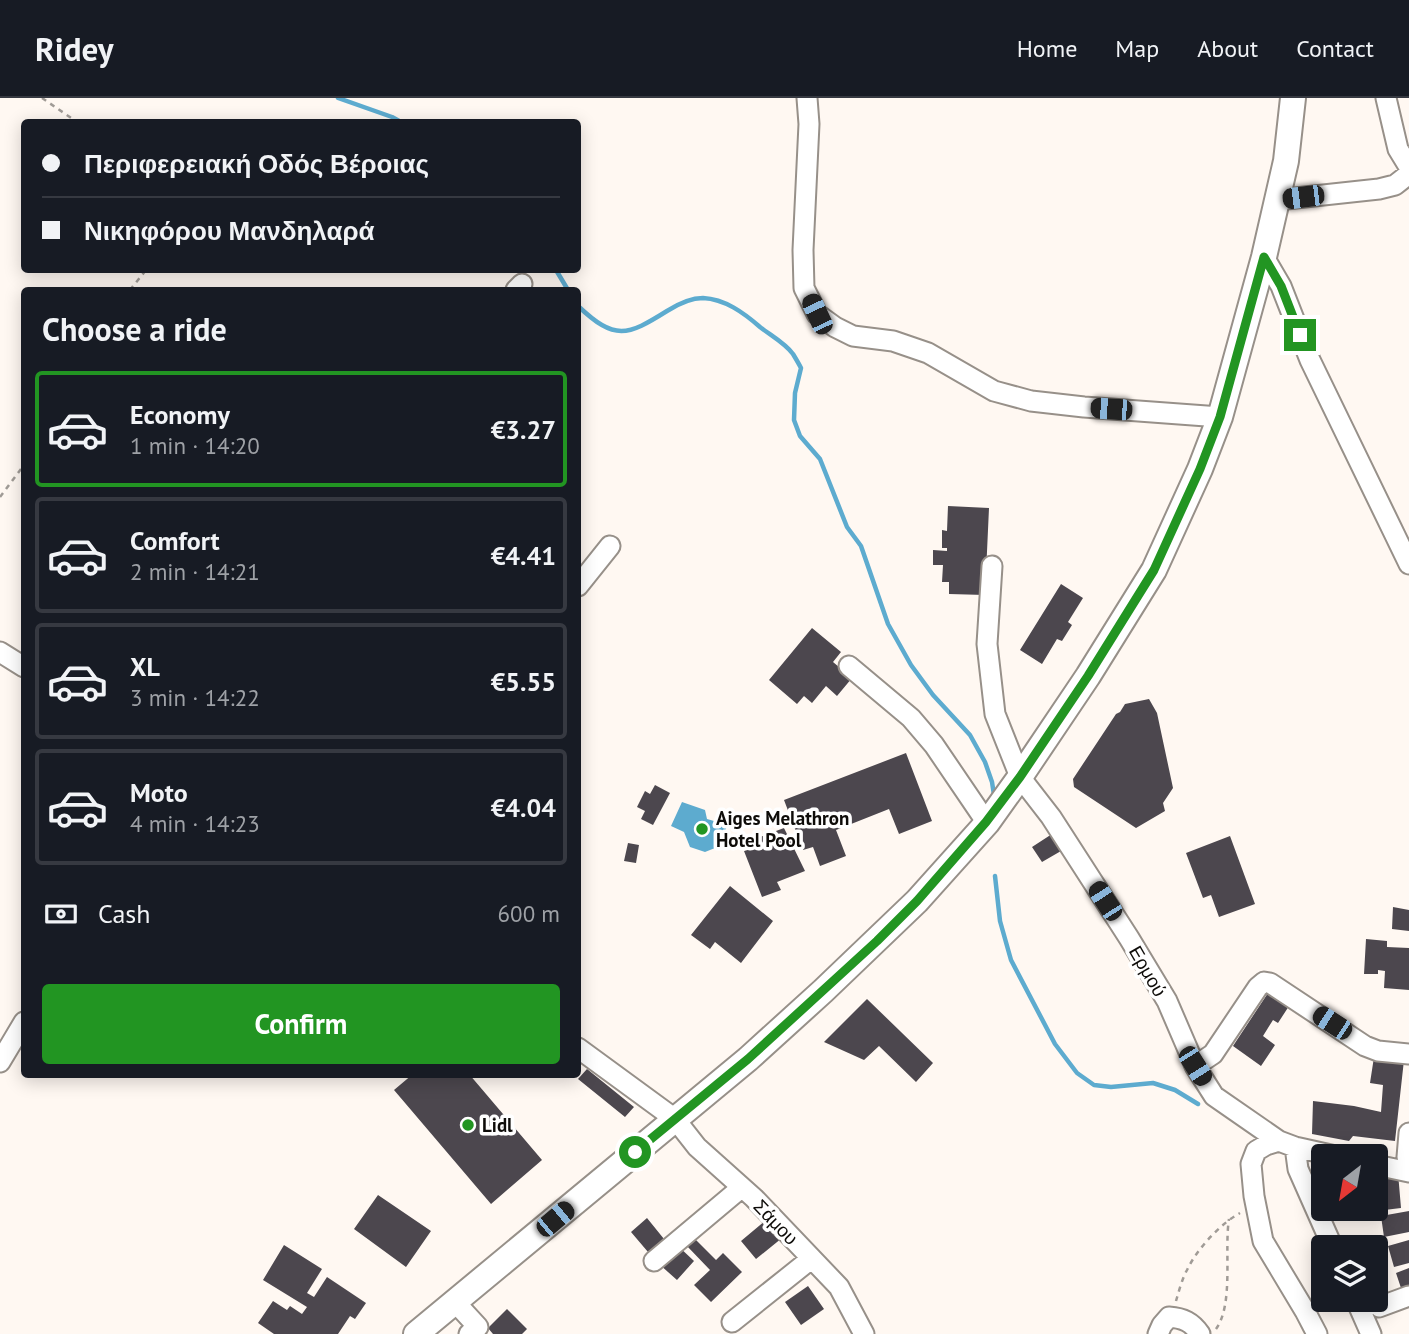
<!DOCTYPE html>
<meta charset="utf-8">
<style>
:root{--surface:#171b24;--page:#242831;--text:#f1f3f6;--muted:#9ea1a6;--line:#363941;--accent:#229522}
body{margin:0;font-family:"PT Sans",sans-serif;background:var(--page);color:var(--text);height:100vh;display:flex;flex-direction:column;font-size:26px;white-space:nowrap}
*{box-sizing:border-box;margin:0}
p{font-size:23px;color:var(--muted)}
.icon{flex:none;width:38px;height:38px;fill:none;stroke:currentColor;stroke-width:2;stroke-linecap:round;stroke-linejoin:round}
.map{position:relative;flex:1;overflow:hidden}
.panel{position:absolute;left:21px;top:189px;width:560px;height:791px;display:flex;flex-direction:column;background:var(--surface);border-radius:7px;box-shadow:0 4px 18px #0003}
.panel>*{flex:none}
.banner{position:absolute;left:21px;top:21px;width:560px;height:154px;border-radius:7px;box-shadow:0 4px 18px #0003;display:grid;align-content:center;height:154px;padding:0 21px;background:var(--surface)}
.needle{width:46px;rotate:211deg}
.buttons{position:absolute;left:1311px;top:1046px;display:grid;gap:14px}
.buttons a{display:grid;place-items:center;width:77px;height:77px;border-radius:7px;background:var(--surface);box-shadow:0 4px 18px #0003;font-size:35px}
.end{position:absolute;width:32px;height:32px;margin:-16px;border:9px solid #229522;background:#fff;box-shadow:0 0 0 4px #fff}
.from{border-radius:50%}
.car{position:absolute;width:21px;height:42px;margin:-21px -10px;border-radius:9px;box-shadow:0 0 5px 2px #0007;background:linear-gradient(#222 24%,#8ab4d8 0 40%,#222 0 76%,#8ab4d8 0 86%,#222 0)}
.banner b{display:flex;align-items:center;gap:24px;height:66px;font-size:26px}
.banner b+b{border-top:2px solid var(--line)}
.banner i{width:18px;height:18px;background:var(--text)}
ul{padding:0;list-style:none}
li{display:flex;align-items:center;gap:21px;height:116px;margin:0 14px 10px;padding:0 7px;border:4px solid var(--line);border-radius:7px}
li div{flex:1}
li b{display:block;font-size:26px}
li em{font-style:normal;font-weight:700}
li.active{border-color:var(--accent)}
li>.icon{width:63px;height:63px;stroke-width:1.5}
h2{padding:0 21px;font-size:32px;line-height:84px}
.pay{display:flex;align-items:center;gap:18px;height:77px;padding:0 21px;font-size:26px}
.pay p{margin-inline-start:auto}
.cta{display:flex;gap:14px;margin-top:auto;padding:14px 21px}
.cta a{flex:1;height:80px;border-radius:7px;background:var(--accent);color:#fff;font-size:28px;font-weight:700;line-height:80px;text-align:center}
header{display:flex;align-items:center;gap:42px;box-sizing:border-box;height:98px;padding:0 35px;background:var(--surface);border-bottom:2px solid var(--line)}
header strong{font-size:33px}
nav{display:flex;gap:38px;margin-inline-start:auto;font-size:24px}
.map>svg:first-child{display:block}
.water{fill:#5dabcf}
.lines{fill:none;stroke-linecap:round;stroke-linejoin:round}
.stream{stroke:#5dabcf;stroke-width:4.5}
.building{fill:#4c474e}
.minor-casing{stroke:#979089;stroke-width:23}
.major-casing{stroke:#979089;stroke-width:28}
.path{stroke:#a09b96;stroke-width:2.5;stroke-dasharray:5 5;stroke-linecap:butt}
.minor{stroke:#fff;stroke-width:19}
.major{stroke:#fff;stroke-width:24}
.route{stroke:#229522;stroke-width:9}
.poi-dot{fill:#229522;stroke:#fff;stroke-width:2.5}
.labels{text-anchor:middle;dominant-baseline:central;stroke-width:7;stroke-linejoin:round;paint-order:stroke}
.poi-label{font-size:19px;font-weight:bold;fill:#0e0c09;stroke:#fff;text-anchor:start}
.street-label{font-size:19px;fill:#0e0c09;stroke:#fff}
</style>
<header>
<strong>Ridey</strong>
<nav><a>Home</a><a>Map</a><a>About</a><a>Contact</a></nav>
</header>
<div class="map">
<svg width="1409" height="1236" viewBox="0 0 1409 1236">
<rect width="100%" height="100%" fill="#fff8f2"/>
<path class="water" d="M682 704 705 712 707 721 714 723 720 718 729 722 720 748 705 754 690 749 684 734 671 728Z"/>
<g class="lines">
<path class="stream" d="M338 0 392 19 401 24
M556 172 568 192
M578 208C615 243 627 238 667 213 678 206 690 200 703 200 725 201 744 215 760 229 770 237 785 245 793 256 796 261 799 266 801 270L795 295 794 322 800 338 820 361 847 429 861 448 888 526 911 567 933 597 970 637 985 664 992 684 994 697
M995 778 1000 823 1011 862 1055 946 1077 975 1094 987 1111 989 1153 985 1175 992 1198 1006"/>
</g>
<path class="building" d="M948 408 989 410 985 497 949 496V484H942L943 467H933V452L947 453V450H942V432L947 433Z
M1061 486 1083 500 1068 524 1072 527 1062 543 1057 541 1042 566 1020 552Z
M812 530 841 554 833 564 852 580 837 598 826 588 812 605 804 598 797 606 769 582Z
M1149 601 1157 615 1173 690 1163 705 1165 713 1136 730 1074 689 1073 681 1116 616 1120 614 1125 606Z
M906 655 932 723 899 736 889 711 836 732 846 758 820 768 813 749 803 752 784 702Z
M655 687 670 695 653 727 641 721 645 713 637 709 645 693 650 696Z
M784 730 805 773 777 784 781 792 762 799 744 753 755 750 752 742Z
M1052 736 1061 753 1042 764 1032 749Z
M1230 738 1255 806 1219 819 1211 797 1203 800 1186 755Z
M628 745 639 747 636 765 624 763Z
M730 788 773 823 741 865 715 844 710 851 691 837Z
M1393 809 1409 812V833L1392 831Z
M1366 841 1387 843V849L1409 850V892L1384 890 1385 873 1378 872V876H1364Z
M1268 895 1289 908 1278 925 1273 922 1263 938 1275 947 1261 968 1233 948Z
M867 901 933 965 916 984 879 948 864 962 824 944Z
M1374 959 1404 962 1395 1043 1353 1038 1349 1043 1312 1036 1313 1003 1354 1008 1381 1014 1383 987 1370 985Z
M587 971 634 1009 625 1019 578 981Z
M413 976H469L542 1062 491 1106 394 992Z
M1398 1075 1401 1110 1376 1113V1077Z
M378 1097 431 1133 406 1169 354 1131Z
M1409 1113V1134L1384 1139 1381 1118Z
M647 1120 664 1141 648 1154 631 1134Z
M766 1122 782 1140 756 1161 741 1143Z
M694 1140 716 1162 723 1155 742 1174 711 1204 694 1187 710 1172 686 1147Z
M1409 1142V1165L1394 1169 1388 1148Z
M284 1147 322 1171 307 1195 314 1199 327 1179 366 1205 355 1221 350 1218 338 1236H274L258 1225 273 1203 287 1212 290 1208 302 1216 307 1209 263 1182Z
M677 1147 694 1163 677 1182 659 1166Z
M1409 1170V1190L1402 1193 1396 1175Z
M808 1188 824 1211 801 1227 785 1204Z
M507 1211 527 1231 522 1236H493L488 1230Z"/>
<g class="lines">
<g class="minor-casing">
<path id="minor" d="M807 0 809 26 803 152 804 190 817 216 835 229 853 238 893 243 928 255 994 293 1031 303 1084 309 1220 319
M1386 0 1398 51 1409 69
M1277 102 1379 91 1395 87 1409 76
M1264 159 1281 188 1310 262 1409 466
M516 192 522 186
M992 468 987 546 995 616 1020 679 1051 719 1129 840 1167 903 1195 968 1214 998 1279 1043 1295 1049 1340 1059
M578 488 610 448
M0 554 24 569
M849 568 911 620 934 647 987 725
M578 950 675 1021 697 1049 754 1100 839 1189 864 1236
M0 964 24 924
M1195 968 1213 956 1258 889 1264 884 1270 885 1365 948 1378 953 1409 956
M1409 1035 1407 1059 1409 1062
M1279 1043 1266 1047 1256 1053 1251 1066 1254 1098 1263 1143 1305 1213 1317 1236
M1295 1049 1298 1071 1333 1150
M1376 1067 1409 1074
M654 1163 741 1090
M1356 1202 1371 1236
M455 1204 478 1229 469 1236
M1379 1209 1409 1198
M732 1224 811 1161
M1158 1236 1162 1227 1169 1219C1183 1220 1192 1224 1200 1236"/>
</g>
<g class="major-casing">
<path id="major" d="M416 1236 748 961 823 893 917 803 987 725 1020 679 1088 578 1154 472 1200 371 1220 319 1264 159 1286 63 1293 0"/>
</g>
<path class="path" d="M42 0 77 24
M130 192 146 172
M0 399 24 367
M1176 1203C1179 1193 1182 1181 1187 1172 1197 1151 1220 1126 1240 1115
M1216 1231C1234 1206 1224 1152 1229 1121"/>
<use href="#minor" class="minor"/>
<use href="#major" class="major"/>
</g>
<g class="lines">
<path class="route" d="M635 1054 748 961 877 843 917 803 986 724 1020 679 1088 578 1154 472 1200 371 1220 319 1264 159 1281 188 1300 237"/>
</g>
<g class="poi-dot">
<circle cx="702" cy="731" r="7"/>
<circle cx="468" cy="1027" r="7"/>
</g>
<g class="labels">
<g class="poi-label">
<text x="716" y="720">Aiges Melathron<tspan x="716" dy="22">Hotel Pool</tspan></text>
<text x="482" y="1027">Lidl</text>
</g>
<g class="street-label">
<text transform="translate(1148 873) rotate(60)">Ερμού</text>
<text transform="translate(776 1124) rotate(46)">Σάμου</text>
</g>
</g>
</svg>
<div class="buttons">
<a><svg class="needle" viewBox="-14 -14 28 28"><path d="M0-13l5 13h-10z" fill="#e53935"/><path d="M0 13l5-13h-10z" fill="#9ea1a6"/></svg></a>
<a><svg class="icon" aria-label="layers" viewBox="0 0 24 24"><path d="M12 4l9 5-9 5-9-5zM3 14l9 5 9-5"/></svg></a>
</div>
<i class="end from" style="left:635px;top:1054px"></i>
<i class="end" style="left:1300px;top:237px"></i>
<i class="car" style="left:1303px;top:99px;rotate:263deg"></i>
<i class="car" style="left:817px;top:216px;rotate:335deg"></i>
<i class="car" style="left:1111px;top:311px;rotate:274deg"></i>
<i class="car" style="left:1105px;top:803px;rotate:327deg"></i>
<i class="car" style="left:1332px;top:925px;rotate:303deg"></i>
<i class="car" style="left:1195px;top:968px;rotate:148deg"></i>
<i class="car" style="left:555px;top:1121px;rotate:50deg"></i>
<div class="banner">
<b><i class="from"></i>Περιφερειακή Οδός Βέροιας</b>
<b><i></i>Νικηφόρου Μανδηλαρά</b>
</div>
<section class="panel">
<h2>Choose a ride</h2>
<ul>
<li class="active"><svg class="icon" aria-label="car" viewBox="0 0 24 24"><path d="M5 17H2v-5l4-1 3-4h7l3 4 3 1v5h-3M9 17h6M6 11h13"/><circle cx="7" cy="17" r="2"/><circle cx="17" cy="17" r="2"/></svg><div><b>Economy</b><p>1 min · 14:20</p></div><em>€3.27</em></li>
<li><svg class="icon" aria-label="car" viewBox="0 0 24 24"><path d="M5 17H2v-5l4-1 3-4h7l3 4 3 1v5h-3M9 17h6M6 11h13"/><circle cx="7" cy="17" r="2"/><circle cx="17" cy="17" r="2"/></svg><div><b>Comfort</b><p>2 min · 14:21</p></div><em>€4.41</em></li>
<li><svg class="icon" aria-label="car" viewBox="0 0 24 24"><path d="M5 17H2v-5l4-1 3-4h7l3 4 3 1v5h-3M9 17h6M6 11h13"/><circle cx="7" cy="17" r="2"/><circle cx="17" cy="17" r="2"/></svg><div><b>XL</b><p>3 min · 14:22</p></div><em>€5.55</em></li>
<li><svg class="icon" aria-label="car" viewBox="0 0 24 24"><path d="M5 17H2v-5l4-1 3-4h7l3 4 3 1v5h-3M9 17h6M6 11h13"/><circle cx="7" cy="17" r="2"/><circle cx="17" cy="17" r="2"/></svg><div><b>Moto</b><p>4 min · 14:23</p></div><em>€4.04</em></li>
</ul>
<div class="pay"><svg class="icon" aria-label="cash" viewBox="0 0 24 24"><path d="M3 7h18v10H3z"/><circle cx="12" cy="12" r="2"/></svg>Cash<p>600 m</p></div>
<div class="cta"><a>Confirm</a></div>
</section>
</div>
